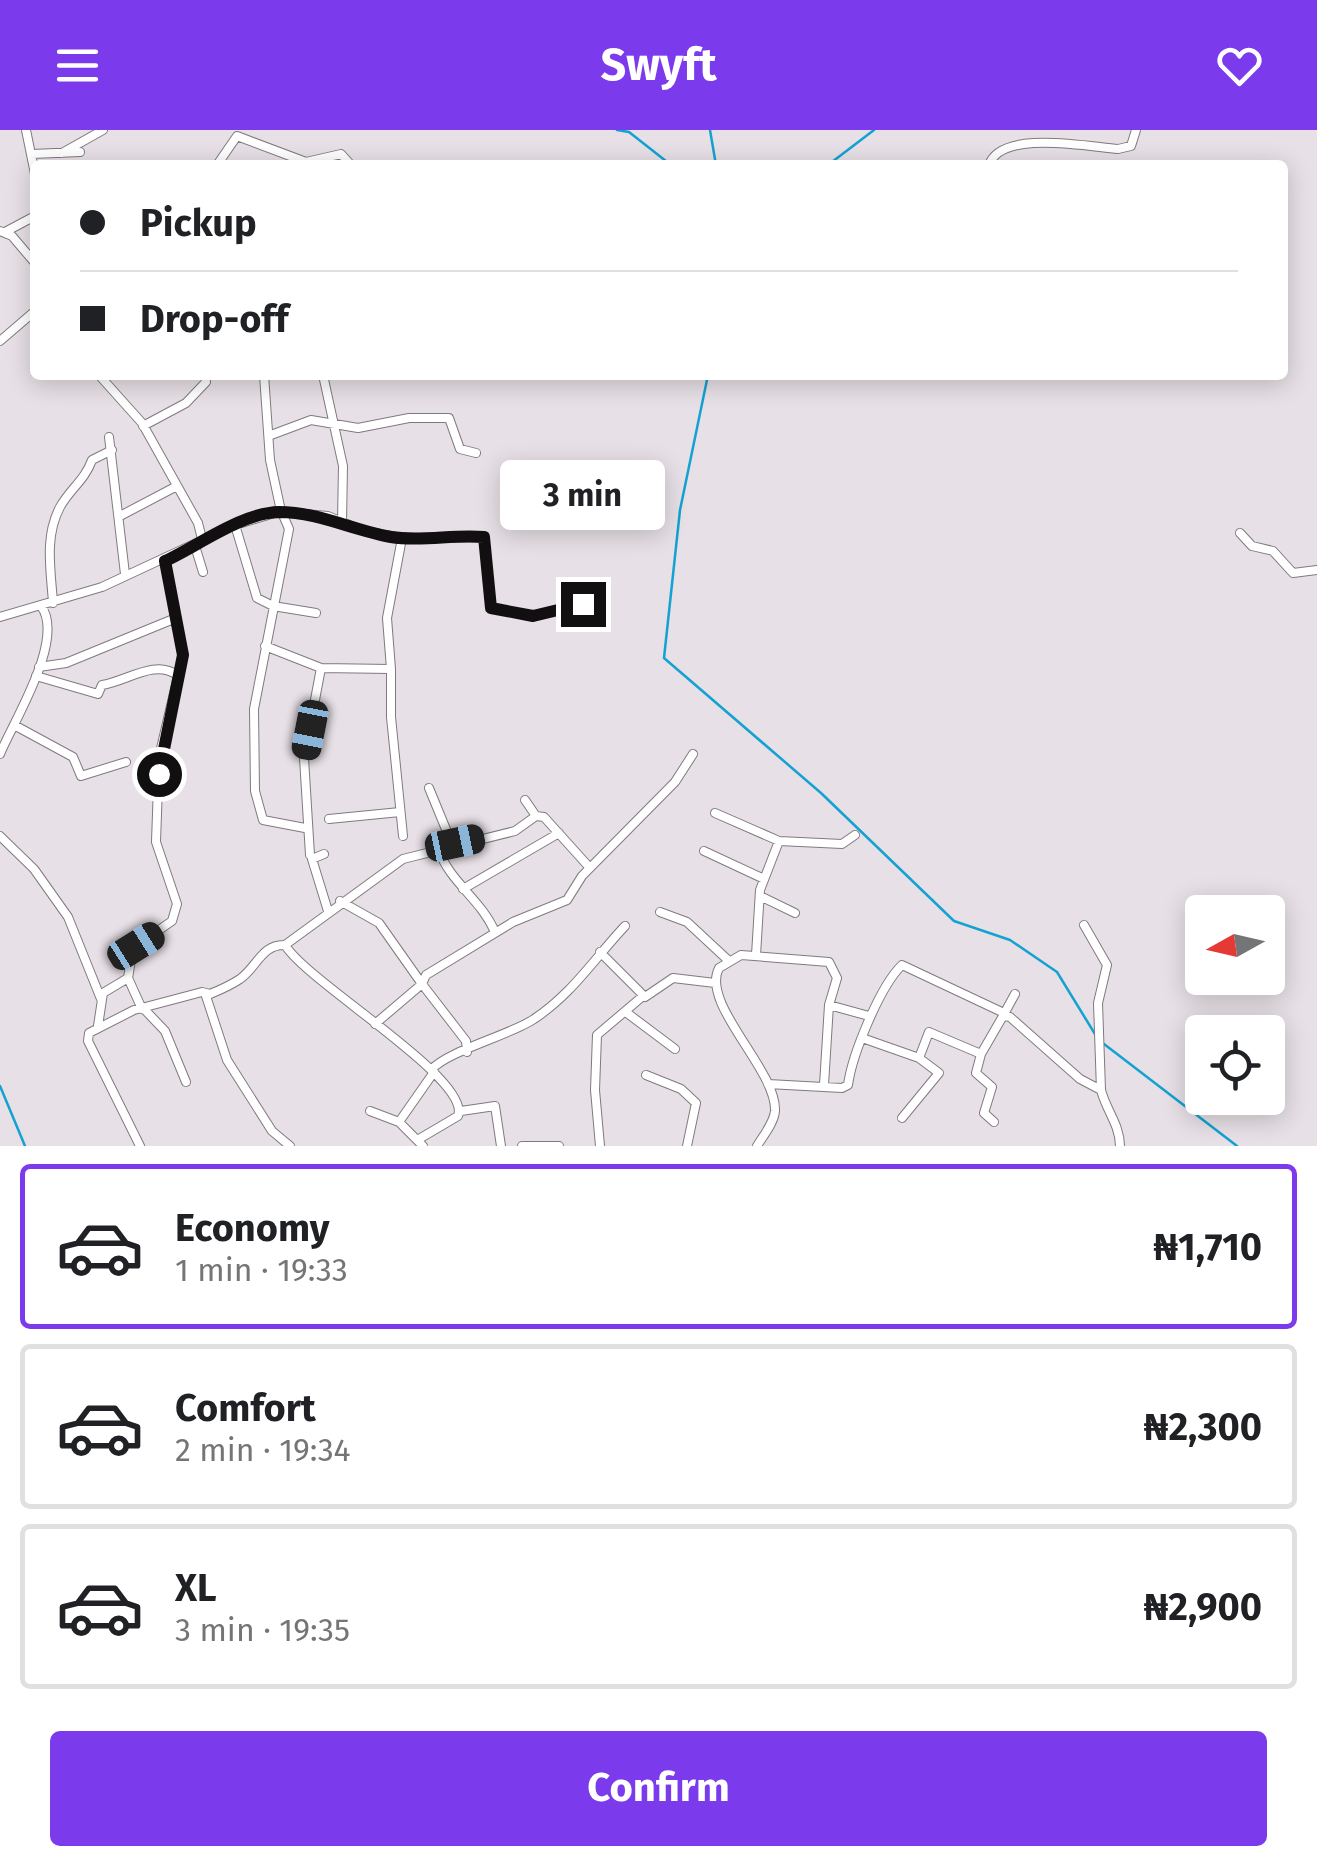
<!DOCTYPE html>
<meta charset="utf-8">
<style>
:root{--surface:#fff;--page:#f2f2f2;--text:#202124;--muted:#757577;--line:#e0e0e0;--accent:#7c3aed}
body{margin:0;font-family:"Fira Sans",sans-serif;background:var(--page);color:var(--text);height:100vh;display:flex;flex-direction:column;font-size:38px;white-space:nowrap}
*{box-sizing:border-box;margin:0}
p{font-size:32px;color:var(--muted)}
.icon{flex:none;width:55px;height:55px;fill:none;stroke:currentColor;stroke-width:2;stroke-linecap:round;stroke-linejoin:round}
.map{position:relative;height:1016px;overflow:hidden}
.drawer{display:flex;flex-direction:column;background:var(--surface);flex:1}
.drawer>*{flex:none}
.guide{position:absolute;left:30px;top:30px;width:1258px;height:220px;border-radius:10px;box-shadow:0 5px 25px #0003;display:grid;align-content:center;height:220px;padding:0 50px;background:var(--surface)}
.needle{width:65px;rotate:262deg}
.fabs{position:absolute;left:1185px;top:765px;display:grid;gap:20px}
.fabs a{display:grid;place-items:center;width:100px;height:100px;border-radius:10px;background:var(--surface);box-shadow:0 5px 25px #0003;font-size:50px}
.end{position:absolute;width:45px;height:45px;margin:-22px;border:12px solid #110f10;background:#fff;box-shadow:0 0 0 5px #fff}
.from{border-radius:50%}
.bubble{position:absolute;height:70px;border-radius:10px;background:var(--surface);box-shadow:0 5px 25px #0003;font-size:32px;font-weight:700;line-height:70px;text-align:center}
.car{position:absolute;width:30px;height:60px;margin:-30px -15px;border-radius:12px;box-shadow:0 0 8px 2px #0007;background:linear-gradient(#222 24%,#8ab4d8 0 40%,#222 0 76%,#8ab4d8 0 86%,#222 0)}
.guide b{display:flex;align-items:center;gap:35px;height:95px;font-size:38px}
.guide b+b{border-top:2px solid var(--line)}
.guide i{width:25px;height:25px;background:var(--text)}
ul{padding:18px 0 0;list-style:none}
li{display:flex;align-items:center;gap:30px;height:165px;margin:0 20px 15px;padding:0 30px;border:5px solid var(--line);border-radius:10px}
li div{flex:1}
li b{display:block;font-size:38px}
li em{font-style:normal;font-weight:700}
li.current{border-color:var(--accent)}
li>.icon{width:90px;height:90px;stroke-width:1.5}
.action{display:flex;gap:20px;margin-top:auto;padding:20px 50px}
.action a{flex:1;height:115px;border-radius:10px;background:var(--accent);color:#fff;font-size:40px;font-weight:700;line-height:115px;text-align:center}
header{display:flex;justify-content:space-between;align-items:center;height:130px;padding:0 50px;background:var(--accent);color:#fff;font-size:45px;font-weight:700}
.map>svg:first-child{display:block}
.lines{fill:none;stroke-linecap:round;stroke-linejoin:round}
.stream{stroke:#13a2d2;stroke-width:2.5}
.minor-casing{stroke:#807a7f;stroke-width:10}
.minor{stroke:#fff;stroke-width:8}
.route{stroke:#110f10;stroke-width:12}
</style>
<header><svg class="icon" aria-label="menu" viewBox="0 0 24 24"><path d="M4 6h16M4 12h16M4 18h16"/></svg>Swyft<svg class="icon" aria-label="heart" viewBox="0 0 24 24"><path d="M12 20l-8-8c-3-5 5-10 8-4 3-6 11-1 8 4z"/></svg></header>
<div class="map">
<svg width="1317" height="1016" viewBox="0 0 1317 1016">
<rect width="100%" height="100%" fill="#e7e0e6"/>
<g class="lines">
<path class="stream" d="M617 0 629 2 671 35
M710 0 716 35
M828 35 874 0
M708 245 680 380 664 528 821 663 954 791 1010 810 1057 842 1098 909
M1104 914 1237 1016
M0 956 25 1016"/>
<g class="minor-casing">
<path id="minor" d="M26 0 35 44
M62 23 103 0
M32 24 80 22
M217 35 237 6 306 32 341 24 351 35
M989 35C1001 0 1083 16 1118 19L1131 16 1136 0
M0 101 12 106 35 133
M5 102 35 86
M0 211 35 181
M99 245 142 293 198 393 202 409
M323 245 343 336 342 392
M143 296 186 273 206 252 205 245
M271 305 311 290 358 298 409 288H449L460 319 476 323
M109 307 125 444
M280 382 328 386 364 401 402 408 484 407 491 478 533 486 583 473
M283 385 289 399 254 579 255 661 263 690 305 698
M120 386 177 356
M235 395 257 468 273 476 316 483
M1240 403 1252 416 1273 421 1293 443 1317 440
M195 416 203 442
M53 473C51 441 44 407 60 377 70 359 85 350 92 330L112 320
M0 487 102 457 235 395 281 381 270 330 264 245
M265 516 321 538
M39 537 66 533 176 488
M391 539 387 488 402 408
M36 546 98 564 102 555C127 551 155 529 177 545
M14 595 73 627 81 646 126 632
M0 624C13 592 66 509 41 476
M429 658 452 714
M715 683 779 711 760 760 756 825
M536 686 544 687 590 738
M329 689 400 682
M0 706 34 739 68 787 101 869
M779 711 842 714 855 705
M438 718C449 752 481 769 495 802
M704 721 764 749
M324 724 312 729 328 781
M310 725 304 628 321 538 391 539V587L403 706
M463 759 559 703
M760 766 795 783
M340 771 379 793 422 854 375 894
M660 782 687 792 729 831
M1084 795 1107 835 1098 873 1101 960
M285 815 403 729 515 701 536 686 525 670
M600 822 645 867 673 848 715 853
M128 848 142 879
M205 863 227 930 272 1001 290 1016
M144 879 165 901 186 952
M627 883 675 919
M1003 886 1015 864
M98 896 103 863 128 848 133 818 172 791 177 774 156 712 159 627 183 525 165 431
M865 909 919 928 929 902 981 924 1003 886 1010 887 1080 949 1101 960C1106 980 1120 995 1120 1016
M467 922 466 911 422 854 426 845 513 792 567 770 582 746 675 652 693 624
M981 924 976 943 992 957 984 983 994 992
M431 940C447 921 513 904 534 889 572 864 594 829 625 796
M646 945 681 959 696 973 687 1016
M768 954 842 958 848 955C852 925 880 856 902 835L1004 883
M824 955 829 875
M370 981 399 992
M461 981 495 976 501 1016
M902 988 939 943 919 928
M140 1016 88 911 89 903 134 880 202 862 210 864C220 860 231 855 240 849 257 837 262 814 285 815 308 853 472 949 458 986L419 1009
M423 1016 399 992 434 942
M522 1016H559
M600 1016 595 960 597 905 643 866
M757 1016C763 1006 774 993 775 981 777 940 700 874 719 838L741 825 829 832 837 848 829 875 869 886"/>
</g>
<use href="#minor" class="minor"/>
</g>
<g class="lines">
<path class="route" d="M159 644 183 525 165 431C198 416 241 383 279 382 318 382 352 400 391 407 422 412 454 404 484 407L491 478 533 486 583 474"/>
</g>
</svg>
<div class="fabs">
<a><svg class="needle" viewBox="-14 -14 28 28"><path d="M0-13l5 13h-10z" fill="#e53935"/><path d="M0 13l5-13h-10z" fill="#757577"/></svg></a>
<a><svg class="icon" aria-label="locate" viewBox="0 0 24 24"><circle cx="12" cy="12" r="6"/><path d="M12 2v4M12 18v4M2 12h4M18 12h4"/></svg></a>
</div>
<i class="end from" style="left:159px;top:644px"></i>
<i class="end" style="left:583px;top:474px"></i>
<div class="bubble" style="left:500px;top:330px;width:165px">3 min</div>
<i class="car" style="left:310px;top:600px;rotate:191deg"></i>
<i class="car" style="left:455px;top:713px;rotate:78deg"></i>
<i class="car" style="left:136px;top:816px;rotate:58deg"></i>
<div class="guide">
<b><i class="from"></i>Pickup</b>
<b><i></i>Drop-off</b>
</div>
</div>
<section class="drawer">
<ul>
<li class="current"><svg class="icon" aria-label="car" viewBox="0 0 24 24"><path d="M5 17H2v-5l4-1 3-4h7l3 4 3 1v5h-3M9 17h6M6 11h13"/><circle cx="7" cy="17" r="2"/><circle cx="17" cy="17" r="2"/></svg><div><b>Economy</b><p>1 min · 19:33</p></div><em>₦1,710</em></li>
<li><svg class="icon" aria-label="car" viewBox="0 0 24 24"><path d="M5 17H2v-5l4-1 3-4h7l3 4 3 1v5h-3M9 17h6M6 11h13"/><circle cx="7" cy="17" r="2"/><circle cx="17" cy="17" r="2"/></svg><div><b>Comfort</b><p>2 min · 19:34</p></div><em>₦2,300</em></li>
<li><svg class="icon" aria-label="car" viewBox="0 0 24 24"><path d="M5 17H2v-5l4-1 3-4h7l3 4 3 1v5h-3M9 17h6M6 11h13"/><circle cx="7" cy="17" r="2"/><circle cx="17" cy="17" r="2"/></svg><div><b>XL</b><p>3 min · 19:35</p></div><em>₦2,900</em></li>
</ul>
<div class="action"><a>Confirm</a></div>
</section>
